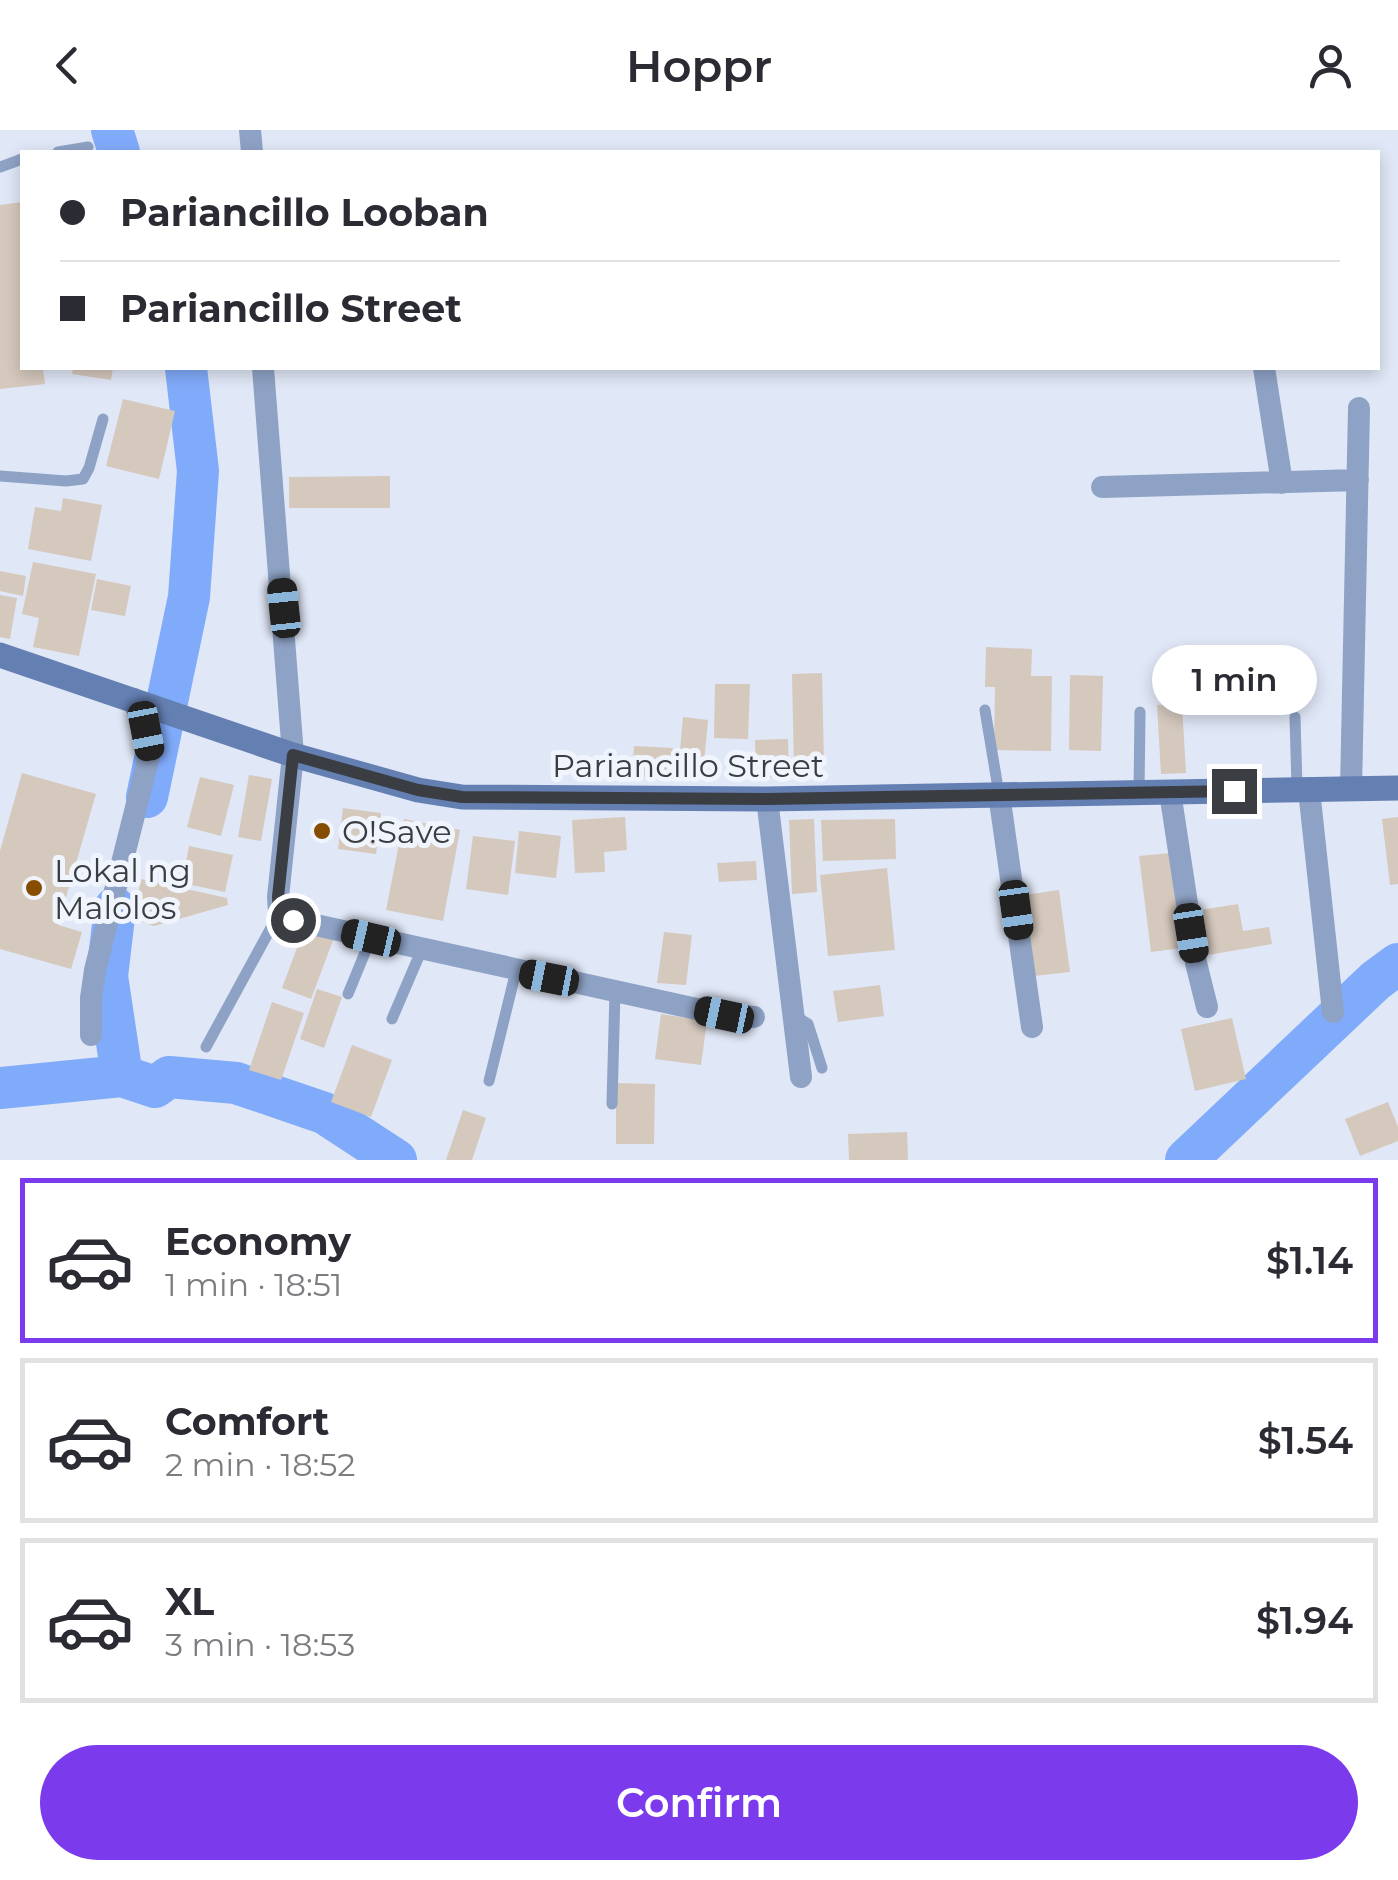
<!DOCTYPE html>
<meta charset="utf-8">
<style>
:root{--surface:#fff;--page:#f2f2f3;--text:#2b2b33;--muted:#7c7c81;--line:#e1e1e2;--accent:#7c3aed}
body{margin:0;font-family:Montserrat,sans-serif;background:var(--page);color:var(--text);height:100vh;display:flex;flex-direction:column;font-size:38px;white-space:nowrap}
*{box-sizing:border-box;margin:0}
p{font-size:32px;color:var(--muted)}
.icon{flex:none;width:55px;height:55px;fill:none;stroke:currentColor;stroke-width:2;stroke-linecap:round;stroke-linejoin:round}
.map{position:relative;height:1030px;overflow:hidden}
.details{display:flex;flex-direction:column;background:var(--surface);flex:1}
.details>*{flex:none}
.guide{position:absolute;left:20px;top:20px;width:1360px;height:220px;border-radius:0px;box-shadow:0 5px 15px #0003;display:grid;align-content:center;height:220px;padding:0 40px;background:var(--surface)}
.end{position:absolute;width:45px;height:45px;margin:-22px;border:12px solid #3a3d42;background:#fff;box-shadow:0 0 0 5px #fff}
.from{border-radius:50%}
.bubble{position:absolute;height:70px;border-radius:35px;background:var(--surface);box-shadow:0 5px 15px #0003;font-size:32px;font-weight:600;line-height:70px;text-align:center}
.car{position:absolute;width:30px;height:60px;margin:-30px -15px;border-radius:12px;box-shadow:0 0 8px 2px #0007;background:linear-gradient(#222 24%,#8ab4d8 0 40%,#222 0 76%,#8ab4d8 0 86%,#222 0)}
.guide b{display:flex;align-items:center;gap:35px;height:95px;font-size:38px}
.guide b+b{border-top:2px solid var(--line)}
.guide i{width:25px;height:25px;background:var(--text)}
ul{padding:18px 0 0;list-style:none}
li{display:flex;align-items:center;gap:30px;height:165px;margin:0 20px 15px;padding:0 20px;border:5px solid var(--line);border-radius:0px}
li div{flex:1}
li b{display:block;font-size:38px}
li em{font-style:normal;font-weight:600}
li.selected{border-color:var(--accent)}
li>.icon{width:90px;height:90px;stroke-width:1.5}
.cta{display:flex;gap:20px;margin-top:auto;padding:20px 40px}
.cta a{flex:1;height:115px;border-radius:60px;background:var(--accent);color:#fff;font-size:40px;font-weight:600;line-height:115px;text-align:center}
header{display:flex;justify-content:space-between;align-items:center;height:130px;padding:0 40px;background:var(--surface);font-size:45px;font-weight:600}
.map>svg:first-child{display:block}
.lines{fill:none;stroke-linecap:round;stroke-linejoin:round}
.river{stroke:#80aafa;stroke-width:42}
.building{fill:#d5c8bd}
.service{stroke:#8ea2c5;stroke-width:11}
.minor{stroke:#8ea2c5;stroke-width:22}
.secondary{stroke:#647fb2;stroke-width:25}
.route{stroke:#3a3d42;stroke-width:12}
.poi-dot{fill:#864d00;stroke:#f0f5fd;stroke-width:4}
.labels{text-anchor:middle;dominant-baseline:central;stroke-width:10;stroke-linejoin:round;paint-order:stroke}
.street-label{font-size:32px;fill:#3a3d42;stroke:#f0f5fd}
.poi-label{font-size:32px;fill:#3a3d42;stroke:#f0f5fd;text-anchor:start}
</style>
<header><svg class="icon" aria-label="back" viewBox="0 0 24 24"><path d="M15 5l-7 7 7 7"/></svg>Hoppr<svg class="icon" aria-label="person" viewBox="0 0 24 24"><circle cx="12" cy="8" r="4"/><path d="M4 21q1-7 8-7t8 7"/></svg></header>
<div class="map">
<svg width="1398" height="1030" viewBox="0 0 1398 1030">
<rect width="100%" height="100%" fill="#e0e7f6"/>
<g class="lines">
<path class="river" d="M112 0 119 22
M147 667 189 467 198 341 186 238
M115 778 107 846 122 946
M0 958 122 946 155 957 169 947 236 953 324 983 396 1030
M1186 1030 1375 851 1398 834"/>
</g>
<path class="building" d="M22 72V238H43L45 254 0 259V75Z
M73 238H113L111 250 72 244Z
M123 269 175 281 159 349 106 336Z
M390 346V378H289V347Z
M63 368 102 375 91 431 28 419 35 377 61 381Z
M33 432 96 444 79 526 33 517 39 488 22 484Z
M0 441 26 446 23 466 0 461Z
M97 449 131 456 125 486 91 480Z
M0 465 17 468 10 509 0 507Z
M986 517 1032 519 1031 546H1052L1051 621 994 620 995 557H985Z
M822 543 824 636H794L792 544Z
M1070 545 1103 546 1101 621 1069 620Z
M715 554H750L748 609 714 608Z
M1182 574 1186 643 1161 644 1157 575Z
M683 587 708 590 704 633 679 631Z
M788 609 789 647 756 648 755 610Z
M634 616 673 618 671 648 632 647Z
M22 643 96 664 58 795 82 802 71 839 0 819V721Z
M249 645 272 649 261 711 238 707Z
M200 647 234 655 221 706 187 697Z
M343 678 381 683 376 724 338 719Z
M625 687 627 720 604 722 605 742 575 743 572 690Z
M1398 687V754L1390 755 1382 689Z
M404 689 460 700 443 791 386 780Z
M814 689 817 762 792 764 789 690Z
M895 689 896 729 823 731 821 690Z
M519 701 561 706 556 748 515 743Z
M473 706 515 711 508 765 466 759Z
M189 716 233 725 225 762 182 753Z
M1171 723 1182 818 1151 822 1139 726Z
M756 731 757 750 719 752 717 733Z
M887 738 895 820 828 826 820 745Z
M141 749 227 768 228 775 154 796 133 789Z
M1059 760 1070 842 1034 846 1024 765Z
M1238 774 1243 801 1269 797 1272 814 1202 826 1194 781Z
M306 794 335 805 311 869 282 858Z
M664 802 692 805 686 855 657 853Z
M880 855 884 886 838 892 833 861Z
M317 859 342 867 324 918 300 909Z
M272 872 304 883 281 950 249 940Z
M661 884 707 891 701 935 655 929Z
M1232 888 1246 949 1195 961 1181 899Z
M352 915 392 930 371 987 331 972Z
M616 953 655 954 654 1014H616Z
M1388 972 1398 997V1011L1360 1026 1345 989Z
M463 980 486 988 472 1030H446Z
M907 1002 908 1030H849L848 1004Z"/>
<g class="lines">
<path class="service" d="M58 22 88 17
M0 37 22 29
M0 346 66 351 83 349 89 338 103 289
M985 580 999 664
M1295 587 1297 658
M1139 663 1140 582
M348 864 371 808
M794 885 808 894 822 938
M392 889 422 819
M206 917 279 783
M489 951 516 841
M612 974 615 861"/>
<path class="minor" d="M250 0 252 22
M263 238 293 625 278 767 279 783 293 790 724 885 754 887
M1264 238 1282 353
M1102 357 1358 350
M1351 659 1359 278
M1309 660 1333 882
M1170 662 1196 833 1207 877
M999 664 1032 897
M767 669 801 947
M91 905V868L95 840 150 622 134 569"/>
<path class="secondary" d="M0 525 293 625 418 660 462 667 767 669 1398 658"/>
</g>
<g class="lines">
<path class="route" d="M293 790 279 783 278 767 293 625 418 660 462 667 767 669 1234 661"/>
</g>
<g class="poi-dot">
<circle cx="322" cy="701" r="10"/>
<circle cx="34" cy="758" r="10"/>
</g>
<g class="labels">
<g class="street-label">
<text x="688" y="635">Pariancillo Street</text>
</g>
<g class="poi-label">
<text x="342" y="701">O!Save</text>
<text x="54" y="740">Lokal ng<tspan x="54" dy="37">Malolos</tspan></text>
</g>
</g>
</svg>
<i class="end from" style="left:293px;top:790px"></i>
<i class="end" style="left:1234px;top:661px"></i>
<div class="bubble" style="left:1152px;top:515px;width:165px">1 min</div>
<i class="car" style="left:284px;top:478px;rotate:354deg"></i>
<i class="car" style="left:146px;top:601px;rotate:169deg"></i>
<i class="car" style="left:1016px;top:780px;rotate:172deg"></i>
<i class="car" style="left:1191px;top:803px;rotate:171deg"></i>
<i class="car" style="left:371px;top:808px;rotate:283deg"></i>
<i class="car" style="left:549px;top:848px;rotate:281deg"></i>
<i class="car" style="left:724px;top:885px;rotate:282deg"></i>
<div class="guide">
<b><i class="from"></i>Pariancillo Looban</b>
<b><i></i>Pariancillo Street</b>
</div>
</div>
<section class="details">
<ul>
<li class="selected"><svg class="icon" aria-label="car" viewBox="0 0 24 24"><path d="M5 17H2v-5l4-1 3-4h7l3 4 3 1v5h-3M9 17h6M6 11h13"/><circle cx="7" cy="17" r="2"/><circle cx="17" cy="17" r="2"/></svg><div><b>Economy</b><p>1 min · 18:51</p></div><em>$1.14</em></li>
<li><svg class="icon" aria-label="car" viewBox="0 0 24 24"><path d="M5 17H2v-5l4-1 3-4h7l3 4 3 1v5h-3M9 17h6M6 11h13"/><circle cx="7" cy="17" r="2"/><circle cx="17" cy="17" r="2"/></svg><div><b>Comfort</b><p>2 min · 18:52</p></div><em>$1.54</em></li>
<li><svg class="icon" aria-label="car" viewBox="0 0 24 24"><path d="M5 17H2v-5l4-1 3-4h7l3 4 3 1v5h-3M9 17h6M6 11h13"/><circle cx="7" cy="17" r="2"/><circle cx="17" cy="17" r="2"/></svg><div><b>XL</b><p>3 min · 18:53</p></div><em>$1.94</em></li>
</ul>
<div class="cta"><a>Confirm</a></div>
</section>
